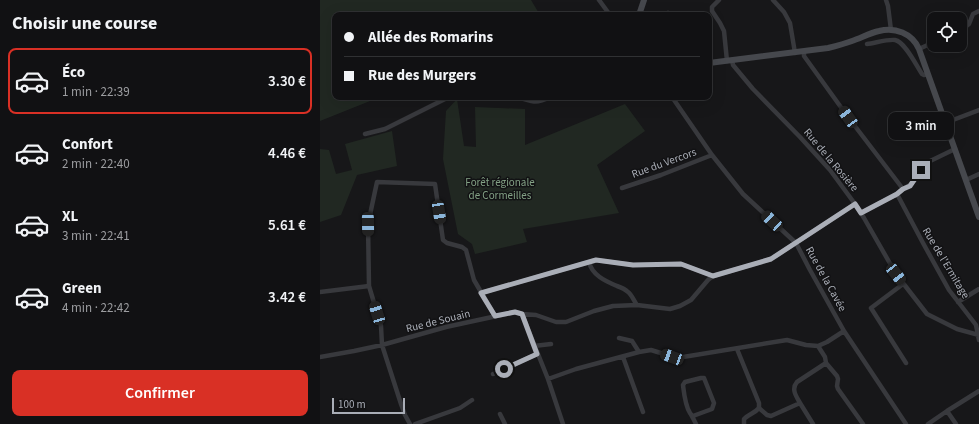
<!DOCTYPE html>
<html lang="fr">
<meta charset="utf-8">
<style>
:root{--surface:#111113;--page:#1e1f21;--text:#f1f3f6;--muted:#9c9da0;--line:#303133;--accent:#d93025}
body{margin:0;font-family:"Source Sans 3",sans-serif;background:var(--page);color:var(--text);height:100vh;display:flex;flex-direction:column;font-size:15px;white-space:nowrap}
*{box-sizing:border-box;margin:0}
p{font-size:13px;color:var(--muted)}
.icon{flex:none;width:22px;height:22px;fill:none;stroke:currentColor;stroke-width:2;stroke-linecap:round;stroke-linejoin:round}
.map{position:relative;flex:1;overflow:hidden}
.sheet{display:flex;flex-direction:column;background:var(--surface);width:320px}
.sheet>*{flex:none}
.hud{position:absolute;left:12px;top:12px;width:380px;height:88px;border-radius:8px;box-shadow:0 4px 16px #0002,0 0 0 1px var(--line);display:grid;align-content:center;height:88px;padding:0 12px;background:var(--surface)}
.tools{position:absolute;left:607px;top:12px;display:grid;gap:8px}
.tools a{display:grid;place-items:center;width:40px;height:40px;border-radius:8px;background:var(--surface);box-shadow:0 4px 16px #0002,0 0 0 1px var(--line);font-size:20px}
.scale{position:absolute;left:12px;bottom:10px;width:73px;box-sizing:border-box;padding-left:4px;border:2px solid #aaaeb7;border-top:0;font-size:11px;line-height:14px;white-space:nowrap;color:#aaaeb7;-webkit-text-stroke:3px #121214;paint-order:stroke}
.end{position:absolute;width:18px;height:18px;margin:-9px;border:5px solid #aaaeb7;background:#111;box-shadow:0 0 0 2px #111}
.from{border-radius:50%}
.bubble{position:absolute;height:28px;border-radius:8px;background:var(--surface);box-shadow:0 4px 16px #0002,0 0 0 1px var(--line);font-size:13px;font-weight:600;line-height:28px;text-align:center}
.car{position:absolute;width:12px;height:24px;margin:-12px -6px;border-radius:5px;box-shadow:0 0 3px 1px #0007;background:linear-gradient(#222 24%,#8ab4d8 0 40%,#222 0 76%,#8ab4d8 0 86%,#222 0)}
.hud b{display:flex;align-items:center;gap:14px;height:38px;font-size:15px}
.hud b+b{border-top:1px solid var(--line)}
.hud i{width:10px;height:10px;background:var(--text)}
ul{padding:0;list-style:none}
li{display:flex;align-items:center;gap:12px;height:66px;margin:0 8px 6px;padding:0 4px;border:2px solid transparent;border-radius:8px}
li div{flex:1}
li b{display:block;font-size:15px}
li em{font-style:normal;font-weight:600}
li.selected{border-color:var(--accent)}
li>.icon{width:36px;height:36px;stroke-width:1.5}
h2{padding:0 12px;font-size:18px;line-height:48px}
.action{display:flex;gap:8px;margin-top:auto;padding:8px 12px}
.action a{flex:1;height:46px;border-radius:8px;background:var(--accent);color:#fff;font-size:16px;font-weight:600;line-height:46px;text-align:center}
main{display:flex;flex:1;min-height:0}
.map>svg:first-child{display:block}
.green{fill:#212822}
.lines{fill:none;stroke-linecap:round;stroke-linejoin:round}
.street{stroke:#38393d;stroke-width:4.5}
.secondary{stroke:#46484d;stroke-width:6}
.route{stroke:#aaaeb7;stroke-width:5}
.labels{text-anchor:middle;dominant-baseline:central;stroke-width:3;stroke-linejoin:round;paint-order:stroke}
.street-label{font-size:11px;fill:#aaaeb7;stroke:#121214}
.park-label{font-size:11px;fill:#83a185;stroke:#121214}
</style>
<main>
<section class="sheet">
<h2>Choisir une course</h2>
<ul>
<li class="selected"><svg class="icon" aria-label="car" viewBox="0 0 24 24"><path d="M5 17H2v-5l4-1 3-4h7l3 4 3 1v5h-3M9 17h6M6 11h13"/><circle cx="7" cy="17" r="2"/><circle cx="17" cy="17" r="2"/></svg><div><b>Éco</b><p>1 min · 22:39</p></div><em>3.30 €</em></li>
<li><svg class="icon" aria-label="car" viewBox="0 0 24 24"><path d="M5 17H2v-5l4-1 3-4h7l3 4 3 1v5h-3M9 17h6M6 11h13"/><circle cx="7" cy="17" r="2"/><circle cx="17" cy="17" r="2"/></svg><div><b>Confort</b><p>2 min · 22:40</p></div><em>4.46 €</em></li>
<li><svg class="icon" aria-label="car" viewBox="0 0 24 24"><path d="M5 17H2v-5l4-1 3-4h7l3 4 3 1v5h-3M9 17h6M6 11h13"/><circle cx="7" cy="17" r="2"/><circle cx="17" cy="17" r="2"/></svg><div><b>XL</b><p>3 min · 22:41</p></div><em>5.61 €</em></li>
<li><svg class="icon" aria-label="car" viewBox="0 0 24 24"><path d="M5 17H2v-5l4-1 3-4h7l3 4 3 1v5h-3M9 17h6M6 11h13"/><circle cx="7" cy="17" r="2"/><circle cx="17" cy="17" r="2"/></svg><div><b>Green</b><p>4 min · 22:42</p></div><em>3.42 €</em></li>
</ul>
<div class="action"><a>Confirmer</a></div>
</section>
<div class="map">
<svg width="659" height="424" viewBox="0 0 659 424">
<rect width="100%" height="100%" fill="#171719"/>
<path class="green" d="M0 0H211L220 15H15V97H60L0 121Z
M137 99 144 146 156 147 155 107 205 109V145L305 104 325 131 277 165 299 213 203 229 207 242 155 254 152 244 138 234 123 159 126 111Z
M72 131 77 166 37 175 21 215 0 222V149L9 150 16 174 32 170 25 144Z"/>
<g class="lines">
<path class="street" d="M279 0 290 15
M399 0 392 7V11L400 23 404 31 407 61
M453 0 464 12 470 23 475 53
M566 0 568 6 571 30
M346 15 348 13
M640 31 649 24 653 14 659 11
M547 44C555 43 568 39 575 40 585 42 596 65 602 74L604 75 608 74
M599 49 614 42
M484 52V56L528 117 583 189
M412 60 413 65 433 89 480 137 510 170 535 204 544 218 576 274 607 314 637 329 659 335
M198 97C211 102 217 104 230 97
M352 97 392 155 423 194 476 243 490 270 524 331 586 424
M625 123 659 110
M45 134 65 129 129 97
M646 180 659 174
M302 188 341 175 392 155
M577 194 603 243 629 290 656 325 659 340
M541 213 577 194 583 189 590 185 606 163 635 149
M269 262C272 275 285 281 297 286 300 287 305 289 308 292 312 295 314 301 317 305
M583 284 551 308 586 363
M0 292 49 286
M161 293 276 260 313 265 361 264 393 276 451 259 535 204
M638 302 659 289
M202 314 228 379 243 424
M299 338 312 341 319 352
M214 346 231 344
M498 346 505 357 506 363 517 376 518 379 517 386 518 389 543 424
M417 349 439 403V408C435 413 429 414 424 419V424
M0 357 34 351 62 345 126 327 195 312 202 314 216 315 236 322H246L274 311 293 306 317 305 350 309 360 306 371 300 388 280 393 276
M303 357 323 412
M173 374 217 354
M228 379 256 369 319 352 331 350 357 358 467 340 486 345 498 346 507 342 524 331
M480 403 493 424
M439 408 447 415 451 416 480 403C476 396 471 389 477 382L506 363
M627 411 636 424
M180 414 185 424
M373 416 392 409 394 403 384 378H381L365 382 363 385C364 393 365 405 370 413 372 416 374 420 376 424
M90 424 85 415 81 404 62 345 61 326 49 286 48 224 57 182 115 184 123 240 127 243 142 247 146 250 154 280 175 316
M95 424 140 408 152 400
M608 424 627 411 659 391"/>
<path class="secondary" d="M319 15 324 0
M389 63 508 48C516 46 524 44 532 41 541 38 550 33 559 31 575 27 592 33 599 49L659 217"/>
</g>
<g class="lines">
<path class="route" d="M184 369 217 354 202 314 195 312 175 316 161 293 276 260 313 265 361 264 393 276 451 259 535 204 541 213 577 194 583 189 590 186 601 170"/>
</g>
<g class="labels">
<g class="street-label">
<text transform="translate(511 160) rotate(50)">Rue de la Rosière</text>
<text transform="translate(344 163) rotate(-20)">Rue du Vercors</text>
<text transform="translate(626 263) rotate(59)">Rue de l'Ermitage</text>
<text transform="translate(506 279) rotate(61)">Rue de la Cavée</text>
<text transform="translate(118 321) rotate(-14)">Rue de Souain</text>
</g>
<g class="park-label">
<text x="180" y="182">Forêt régionale<tspan x="180" dy="13">de Cormeilles</tspan></text>
</g>
</g>
</svg>
<div class="tools">
<a><svg class="icon" aria-label="locate" viewBox="0 0 24 24"><circle cx="12" cy="12" r="6"/><path d="M12 2v4M12 18v4M2 12h4M18 12h4"/></svg></a>
</div>
<div class="scale">100 m</div>
<i class="end from" style="left:184px;top:369px"></i>
<i class="end" style="left:601px;top:170px"></i>
<div class="bubble" style="left:568px;top:112px;width:66px">3 min</div>
<i class="car" style="left:528px;top:117px;rotate:324deg"></i>
<i class="car" style="left:119px;top:212px;rotate:171deg"></i>
<i class="car" style="left:452px;top:221px;rotate:313deg"></i>
<i class="car" style="left:48px;top:224px;rotate:179deg"></i>
<i class="car" style="left:576px;top:274px;rotate:142deg"></i>
<i class="car" style="left:57px;top:313px;rotate:343deg"></i>
<i class="car" style="left:352px;top:357px;rotate:290deg"></i>
<div class="hud">
<b><i class="from"></i>Allée des Romarins</b>
<b><i></i>Rue des Murgers</b>
</div>
</div>
</main>
